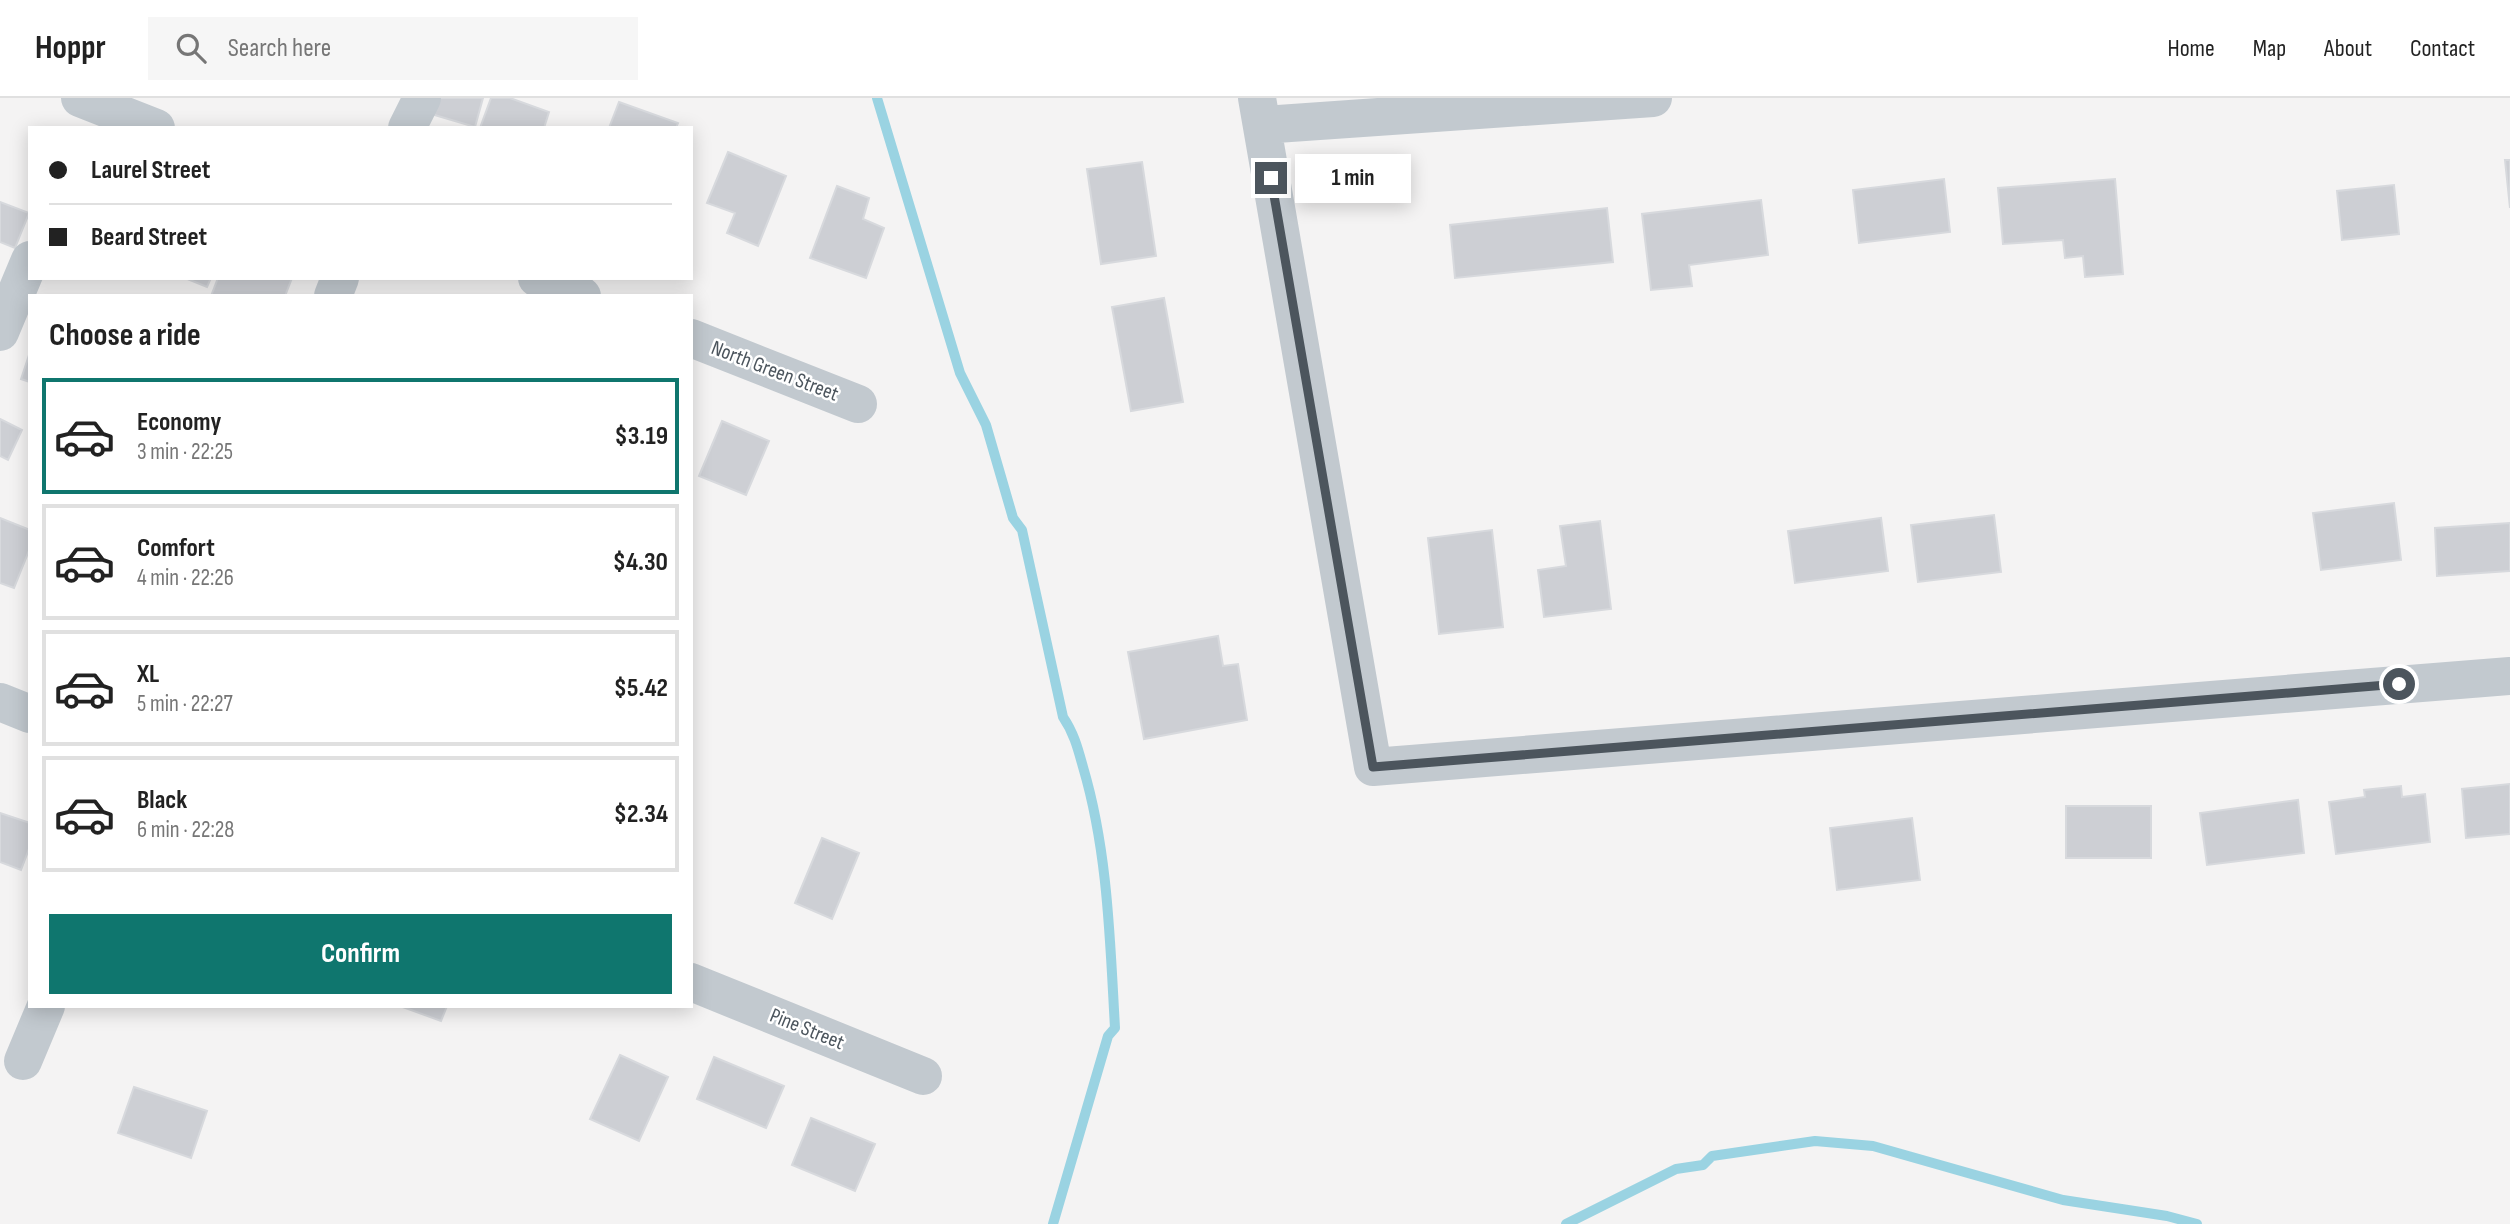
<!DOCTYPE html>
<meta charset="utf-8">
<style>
:root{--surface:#fff;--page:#f6f6f6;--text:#222;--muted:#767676;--line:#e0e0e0;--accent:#0f766e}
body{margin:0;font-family:"Sofia Sans Condensed",sans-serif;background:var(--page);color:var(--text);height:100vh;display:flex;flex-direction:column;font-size:26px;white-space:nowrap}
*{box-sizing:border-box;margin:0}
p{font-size:23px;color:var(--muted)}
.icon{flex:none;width:38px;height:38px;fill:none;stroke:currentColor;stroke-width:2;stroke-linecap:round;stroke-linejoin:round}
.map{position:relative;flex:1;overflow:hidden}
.panel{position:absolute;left:28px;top:196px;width:665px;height:714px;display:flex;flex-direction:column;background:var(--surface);border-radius:0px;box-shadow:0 4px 18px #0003}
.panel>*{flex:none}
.banner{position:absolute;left:28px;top:28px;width:665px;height:154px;border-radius:0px;box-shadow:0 4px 18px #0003;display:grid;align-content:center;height:154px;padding:0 21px;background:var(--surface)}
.end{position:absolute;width:32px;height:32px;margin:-16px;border:9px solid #4c555d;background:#fff;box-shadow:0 0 0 4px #fff}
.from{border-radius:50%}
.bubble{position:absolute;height:49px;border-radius:0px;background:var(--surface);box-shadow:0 4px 18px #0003;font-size:23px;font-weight:700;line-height:49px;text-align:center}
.banner b{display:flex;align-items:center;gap:24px;height:66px;font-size:26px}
.banner b+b{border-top:2px solid var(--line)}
.banner i{width:18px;height:18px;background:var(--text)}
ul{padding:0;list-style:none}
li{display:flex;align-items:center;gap:21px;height:116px;margin:0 14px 10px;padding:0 7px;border:4px solid var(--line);border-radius:0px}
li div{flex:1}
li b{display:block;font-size:26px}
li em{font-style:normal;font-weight:700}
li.selected{border-color:var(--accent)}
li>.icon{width:63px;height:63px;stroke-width:1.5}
h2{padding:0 21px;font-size:32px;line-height:84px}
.primary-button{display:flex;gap:14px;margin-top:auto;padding:14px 21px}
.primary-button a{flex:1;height:80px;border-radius:0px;background:var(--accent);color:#fff;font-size:28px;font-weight:700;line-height:80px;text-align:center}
header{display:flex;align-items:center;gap:42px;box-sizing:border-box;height:98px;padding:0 35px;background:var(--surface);border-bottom:2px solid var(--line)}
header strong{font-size:33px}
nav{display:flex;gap:38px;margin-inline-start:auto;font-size:24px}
.search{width:490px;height:63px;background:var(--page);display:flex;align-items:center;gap:18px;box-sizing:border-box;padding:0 24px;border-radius:0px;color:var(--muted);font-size:26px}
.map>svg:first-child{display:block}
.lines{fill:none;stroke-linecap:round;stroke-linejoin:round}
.stream{stroke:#9ad3e2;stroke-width:10}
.building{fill:#cdcfd4;stroke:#d7d9dd;stroke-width:2}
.minor{stroke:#c2c9cf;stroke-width:38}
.route{stroke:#4c555d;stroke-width:9}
.labels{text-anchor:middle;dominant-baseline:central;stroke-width:5;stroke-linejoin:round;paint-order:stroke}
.street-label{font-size:21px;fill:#4c555d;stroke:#fff}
</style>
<header>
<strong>Hoppr</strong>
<div class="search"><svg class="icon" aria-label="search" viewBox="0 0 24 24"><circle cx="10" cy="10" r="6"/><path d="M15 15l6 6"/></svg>Search here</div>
<nav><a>Home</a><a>Map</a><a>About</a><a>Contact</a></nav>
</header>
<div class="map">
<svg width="2510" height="1126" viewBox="0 0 2510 1126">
<rect width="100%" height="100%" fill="#f4f3f3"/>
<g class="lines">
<path class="stream" d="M877 0 960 275 986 327 1013 420 1022 432 1063 619C1074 635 1078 651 1083 669 1108 753 1110 843 1115 930L1108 938 1053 1126
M1566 1126 1676 1071 1703 1067 1712 1058 1815 1043 1873 1048 2063 1102 2167 1118 2197 1126"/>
</g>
<path class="building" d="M433 0H483L475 29 428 15Z
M491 0H510L549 14 544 30H480Z
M619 4 678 25 676 30H609Z
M728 54 786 78 758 148 727 135 735 115 707 105Z
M2505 62H2510V110Z
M1142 64 1156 158 1101 166 1087 71Z
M1944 81 1950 134 1859 145 1853 92Z
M2115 81 2123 176 2085 179 2083 158 2065 160 2063 142 2003 146 1998 90Z
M2394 87 2399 136 2342 142 2337 93Z
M837 88 869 100 863 121 884 130 866 180 810 160Z
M1761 102 1768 157 1689 167 1692 188 1651 192 1642 116Z
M0 104 29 115 15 150 0 144Z
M1607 110 1613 164 1455 180 1450 127Z
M185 180H211L207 189Z
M218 180H292L285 198H211Z
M1164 200 1183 304 1131 313 1112 209Z
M30 254V284L21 281Z
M0 321 22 332 8 362 0 358Z
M722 323 769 343 746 397 699 378Z
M2394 405 2401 462 2321 472 2313 415Z
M1994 417 2001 474 1918 484 1911 427Z
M0 420 30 432V450L14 490 0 485Z
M1881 420 1888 473 1795 485 1788 433Z
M1600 423 1611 511 1544 519 1538 472 1566 468 1560 428Z
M2510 425V473L2437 478 2435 430Z
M1492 432 1503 529 1439 536 1428 440Z
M1218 538 1223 568 1238 566 1247 622 1144 641 1128 554Z
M2510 686V736L2466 740 2462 691Z
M2401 688 2402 699 2425 696 2430 744 2336 756 2329 704 2365 699 2364 692Z
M2298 702 2304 755 2207 767 2200 715Z
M2066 708H2151V760H2066Z
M0 715 30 725V748L21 772 0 764Z
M1912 720 1920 782 1837 792 1830 730Z
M822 740 859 755 832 821 795 805Z
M400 908H447L441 923Z
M620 957 668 979 639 1043 590 1021Z
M714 959 784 988 766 1030 697 1001Z
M134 989 207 1013 191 1060 118 1035Z
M811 1020 875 1046 855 1093 792 1067Z"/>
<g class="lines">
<path class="minor" d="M80 0 156 30
M1257 0 1373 669 2510 578
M1262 27 1653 0
M407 30 422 0
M537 180 582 198
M333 198 340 180
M0 234 30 162
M691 240 858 306
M0 604 30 616
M691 884 923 978
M23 963 46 908"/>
</g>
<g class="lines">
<path class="route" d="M1271 80 1373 669 2399 586"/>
</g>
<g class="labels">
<g class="street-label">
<text transform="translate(775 273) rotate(21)">North Green Street</text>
<text transform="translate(807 931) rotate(22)">Pine Street</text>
</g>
</g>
</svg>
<i class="end from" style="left:2399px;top:586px"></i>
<i class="end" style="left:1271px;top:80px"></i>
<div class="bubble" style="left:1295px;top:56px;width:116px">1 min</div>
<div class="banner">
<b><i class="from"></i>Laurel Street</b>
<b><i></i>Beard Street</b>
</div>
<section class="panel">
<h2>Choose a ride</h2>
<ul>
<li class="selected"><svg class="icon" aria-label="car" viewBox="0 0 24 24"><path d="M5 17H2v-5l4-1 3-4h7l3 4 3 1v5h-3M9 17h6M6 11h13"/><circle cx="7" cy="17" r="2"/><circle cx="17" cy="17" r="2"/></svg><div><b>Economy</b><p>3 min · 22:25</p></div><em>$3.19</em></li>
<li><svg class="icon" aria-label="car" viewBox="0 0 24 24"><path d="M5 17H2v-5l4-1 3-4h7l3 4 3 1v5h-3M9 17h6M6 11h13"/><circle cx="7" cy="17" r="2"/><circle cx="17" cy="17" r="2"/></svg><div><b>Comfort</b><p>4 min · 22:26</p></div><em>$4.30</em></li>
<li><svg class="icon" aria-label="car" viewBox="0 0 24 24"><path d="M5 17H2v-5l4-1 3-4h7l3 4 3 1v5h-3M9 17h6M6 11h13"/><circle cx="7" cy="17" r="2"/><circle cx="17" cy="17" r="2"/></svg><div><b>XL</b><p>5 min · 22:27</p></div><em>$5.42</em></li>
<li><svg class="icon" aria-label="car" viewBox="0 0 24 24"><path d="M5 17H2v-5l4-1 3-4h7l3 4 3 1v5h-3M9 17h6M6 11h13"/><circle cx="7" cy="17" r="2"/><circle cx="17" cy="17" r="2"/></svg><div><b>Black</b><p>6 min · 22:28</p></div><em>$2.34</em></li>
</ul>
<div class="primary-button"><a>Confirm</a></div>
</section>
</div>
